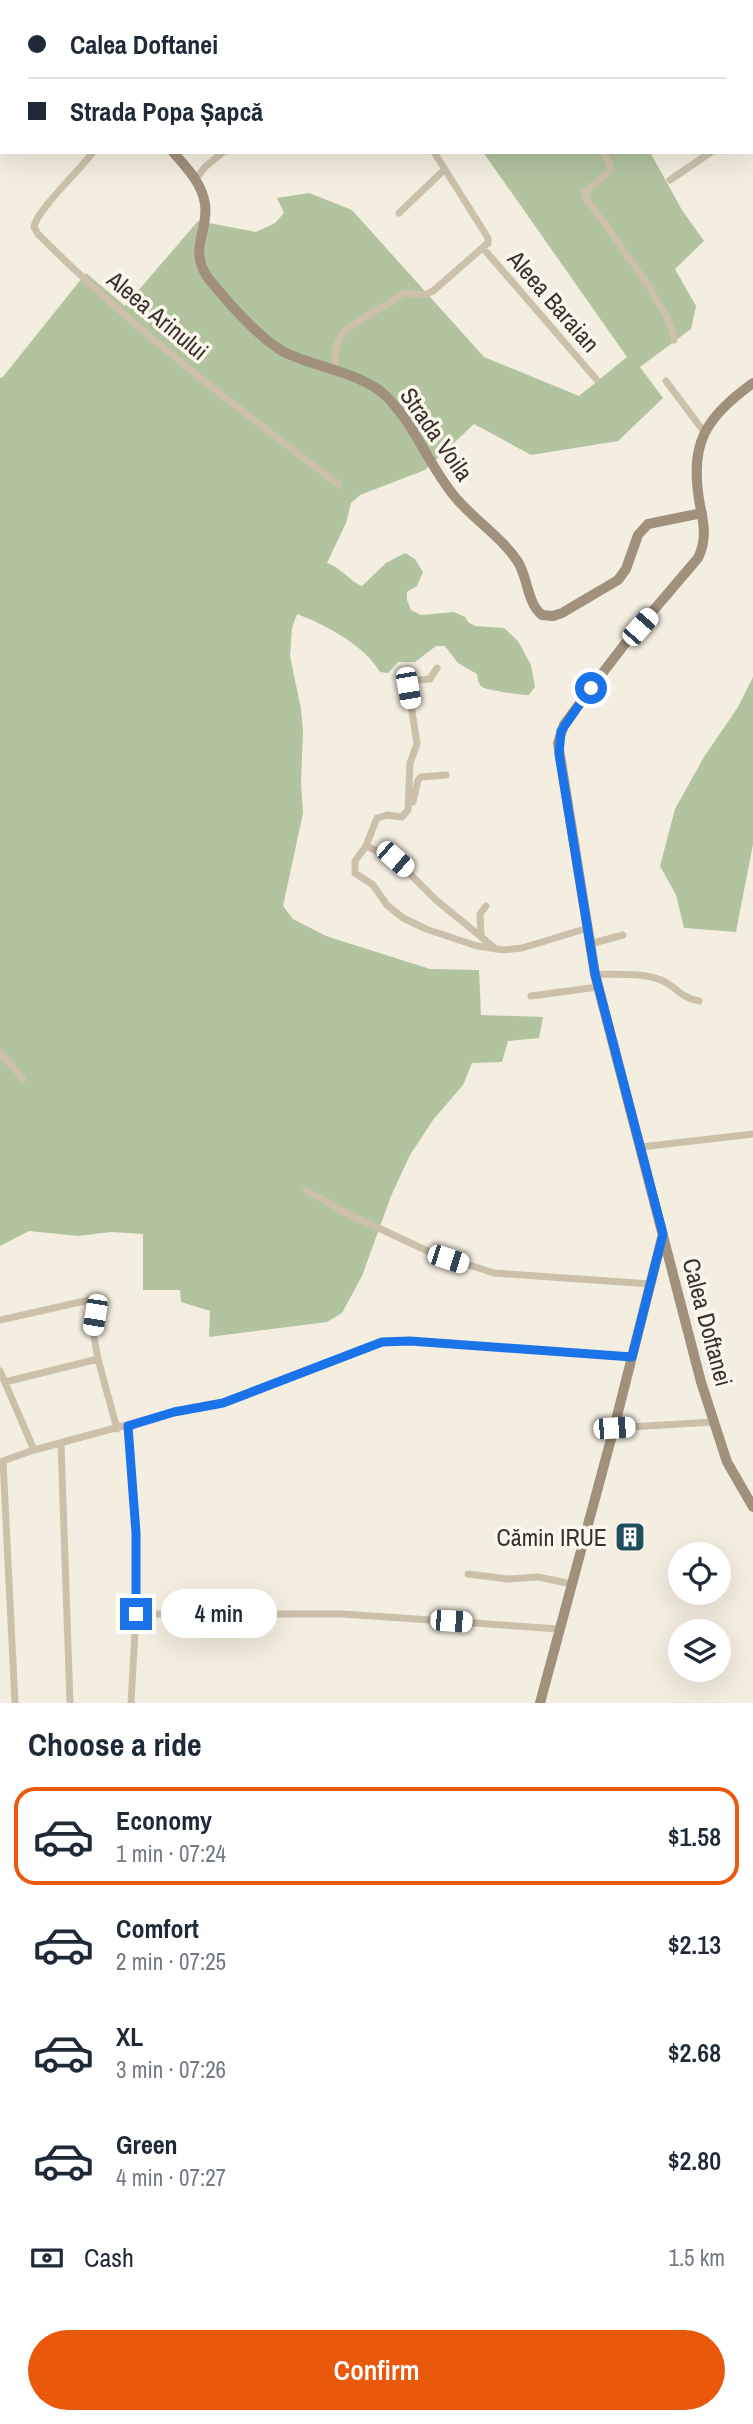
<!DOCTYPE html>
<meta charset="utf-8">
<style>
:root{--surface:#fff;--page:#f6f6f7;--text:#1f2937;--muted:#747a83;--line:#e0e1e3;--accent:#ea580c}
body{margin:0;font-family:"Archivo Narrow",sans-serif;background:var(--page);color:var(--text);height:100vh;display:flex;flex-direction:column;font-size:26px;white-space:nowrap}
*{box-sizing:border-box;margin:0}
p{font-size:23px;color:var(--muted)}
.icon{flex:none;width:38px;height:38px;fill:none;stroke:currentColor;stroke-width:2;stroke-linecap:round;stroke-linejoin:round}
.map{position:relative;height:1703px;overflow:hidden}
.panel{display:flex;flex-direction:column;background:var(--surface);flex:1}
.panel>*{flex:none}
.banner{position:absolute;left:0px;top:0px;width:754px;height:154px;box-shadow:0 7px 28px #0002;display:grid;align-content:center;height:154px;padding:0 28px;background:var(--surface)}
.buttons{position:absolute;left:668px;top:1542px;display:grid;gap:14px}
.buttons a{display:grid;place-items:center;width:63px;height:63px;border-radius:50%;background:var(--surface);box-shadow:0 7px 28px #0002;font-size:35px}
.end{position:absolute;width:32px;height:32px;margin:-16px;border:9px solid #1a73e8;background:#fff;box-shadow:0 0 0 4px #fff}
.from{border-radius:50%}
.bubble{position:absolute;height:49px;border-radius:24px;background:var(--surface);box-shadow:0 7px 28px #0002;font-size:23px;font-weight:600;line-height:49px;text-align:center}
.car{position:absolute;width:21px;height:42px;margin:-21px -10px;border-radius:9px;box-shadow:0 0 5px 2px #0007;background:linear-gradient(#fff 24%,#345 0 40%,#fff 0 76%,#345 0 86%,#fff 0)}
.banner b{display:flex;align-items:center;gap:24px;height:66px;font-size:26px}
.banner b+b{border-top:2px solid var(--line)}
.banner i{width:18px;height:18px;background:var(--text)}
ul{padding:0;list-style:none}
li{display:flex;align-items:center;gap:21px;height:98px;margin:0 14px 10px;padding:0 14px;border:4px solid transparent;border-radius:21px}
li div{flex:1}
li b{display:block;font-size:26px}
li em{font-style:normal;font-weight:600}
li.selected{border-color:var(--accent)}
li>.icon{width:63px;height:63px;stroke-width:1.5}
h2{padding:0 28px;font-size:32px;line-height:84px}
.pay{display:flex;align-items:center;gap:18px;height:77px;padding:0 28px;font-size:26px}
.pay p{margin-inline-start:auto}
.action{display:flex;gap:14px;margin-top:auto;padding:14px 28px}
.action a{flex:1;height:80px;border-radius:42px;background:var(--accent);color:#fff;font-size:28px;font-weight:600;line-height:80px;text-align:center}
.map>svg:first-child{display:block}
.green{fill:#b1c39f}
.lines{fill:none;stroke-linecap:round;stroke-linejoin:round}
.street{stroke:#ccc0ab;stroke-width:7}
.secondary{stroke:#a0907c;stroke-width:10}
.route{stroke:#1a73e8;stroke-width:9}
.labels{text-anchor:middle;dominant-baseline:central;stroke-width:7;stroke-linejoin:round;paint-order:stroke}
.street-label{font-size:24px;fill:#3a322a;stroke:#fbf7ed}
.poi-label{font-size:24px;fill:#3a322a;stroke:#fbf7ed;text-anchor:end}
</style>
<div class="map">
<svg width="753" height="1703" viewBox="0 0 753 1703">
<rect width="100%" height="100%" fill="#f4eee0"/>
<path class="green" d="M483 152H650L682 210 704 241 675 269 696 306 691 329 640 367 663 398 618 441 531 455 474 424 425 470 360 495 351 503 346 523 327 563C342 568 349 581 362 586L386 563 405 553 415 559 423 572 417 586 407 592V600L411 610 421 615 454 612 465 617 468 622 475 626 504 628 518 641 531 665 535 687 529 695C524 696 489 690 484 688 478 685 478 680 477 674L458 663 445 646H436L415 662H398L388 673 380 672C364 645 326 625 297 614L292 628 290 656 301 709 303 732 301 783 303 813 283 906 293 919 326 936 430 969 479 970 481 1015 543 1017 539 1038 508 1041 502 1062 472 1063 463 1085 433 1120 410 1155 391 1196 362 1276 342 1313 327 1322 209 1337 210 1311 181 1302 180 1290H143V1234L111 1232 78 1236 29 1231 0 1246V377L2 378 86 273 125 306 198 221 256 232 275 223 284 213 277 198 309 193 352 210 484 357 579 396 627 357Z
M753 677V844L736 932 684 928 676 895 660 866 675 809 704 757 738 707Z"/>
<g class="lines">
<path class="street" d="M523 0 526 2
M720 0 721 2
M103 2 104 0
M180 2 181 0
M452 2 455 0
M637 2 641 0
M752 53 753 54
M752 124H753
M93 152C81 169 36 211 34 227L38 234C129 326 235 406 339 485
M603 152 612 169 584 193 586 198C603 222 676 317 674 340
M195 180 205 167 223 152
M670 180 711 152
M399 213 444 170
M483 248 596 379
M336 372C334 354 334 341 348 328L405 293 424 295 433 291 488 243V238L434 152
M666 381 705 433
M437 668 430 679 411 681 408 685 417 744 410 763 408 810 402 817 387 815 377 818 366 846 355 861V873L373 885 387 905 403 918 426 929 477 946 504 950 522 948 588 928
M413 802 418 780 421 777 446 775
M366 846 395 859 436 900 496 949
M481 935 480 914 486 906
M590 944 623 935
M595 974C616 975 642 972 661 980 677 987 679 997 699 1001
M531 996 598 987
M0 1052 23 1079
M641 1147 753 1134
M306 1190 344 1212 432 1253 494 1273 651 1284
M0 1320 98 1298 93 1331 98 1359 117 1429
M0 1371 34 1450
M5 1382 98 1359
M128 1426 136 1533V1614L131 1703
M614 1428 713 1422
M61 1444 70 1703
M3 1461 15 1703
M0 1462 34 1450 174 1412 223 1403 382 1342 410 1341 633 1357
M468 1574 508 1579 538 1577 572 1584
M136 1614H343L559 1629"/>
<path class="secondary" d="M49 0 50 2
M173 152C186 167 202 183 205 204 209 232 188 248 208 278 226 300 260 339 284 352 314 367 363 373 386 396 415 425 429 466 455 497 474 520 502 537 518 562 528 578 527 603 542 615L553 616 562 613 618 580 626 569 638 535 648 524 702 513
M753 383C704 419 689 444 700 505 704 524 707 540 698 558L624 645 591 688 564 725 558 743 595 974 603 1005 701 1382 727 1462 753 1507
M540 1703 614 1428 662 1238"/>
</g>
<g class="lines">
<path class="route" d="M136 1614V1533L128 1426 174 1412 223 1403 382 1342 410 1341 632 1357 663 1234 595 974 559 754 561 731 591 688"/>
</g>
<defs>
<g id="building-square" transform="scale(1.575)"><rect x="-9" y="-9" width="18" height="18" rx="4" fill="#1f4e5d" stroke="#fbf7ed"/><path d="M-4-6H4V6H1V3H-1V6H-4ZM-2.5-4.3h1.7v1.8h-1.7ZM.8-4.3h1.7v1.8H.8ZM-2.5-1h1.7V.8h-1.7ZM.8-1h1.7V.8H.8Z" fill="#fff"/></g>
</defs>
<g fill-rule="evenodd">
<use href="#building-square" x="630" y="1537"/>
</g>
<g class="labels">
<g class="street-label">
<text transform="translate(554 301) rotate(49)">Aleea Baraian</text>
<text transform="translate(158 315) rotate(40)">Aleea Arinului</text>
<text transform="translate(437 434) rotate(55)">Strada Voila</text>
<text transform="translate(708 1322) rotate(75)">Calea Doftanei</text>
</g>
<g class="poi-label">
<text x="607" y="1537">Cămin IRUE</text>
</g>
</g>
</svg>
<div class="buttons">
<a><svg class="icon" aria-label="locate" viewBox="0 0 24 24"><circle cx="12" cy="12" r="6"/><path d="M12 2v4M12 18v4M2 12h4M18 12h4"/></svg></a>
<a><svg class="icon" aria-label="layers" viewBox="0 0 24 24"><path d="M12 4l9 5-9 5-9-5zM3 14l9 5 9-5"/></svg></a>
</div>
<i class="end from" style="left:591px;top:688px"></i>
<i class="end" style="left:136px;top:1614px"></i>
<div class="bubble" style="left:161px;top:1589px;width:116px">4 min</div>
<i class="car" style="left:640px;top:627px;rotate:41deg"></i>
<i class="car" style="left:408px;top:688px;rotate:170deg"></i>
<i class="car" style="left:395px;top:859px;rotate:131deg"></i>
<i class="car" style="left:448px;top:1259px;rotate:108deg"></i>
<i class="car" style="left:95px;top:1315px;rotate:189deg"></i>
<i class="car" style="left:614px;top:1428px;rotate:86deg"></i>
<i class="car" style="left:451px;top:1621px;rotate:94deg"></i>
<div class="banner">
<b><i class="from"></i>Calea Doftanei</b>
<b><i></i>Strada Popa Șapcă</b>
</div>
</div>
<section class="panel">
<h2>Choose a ride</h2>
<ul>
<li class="selected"><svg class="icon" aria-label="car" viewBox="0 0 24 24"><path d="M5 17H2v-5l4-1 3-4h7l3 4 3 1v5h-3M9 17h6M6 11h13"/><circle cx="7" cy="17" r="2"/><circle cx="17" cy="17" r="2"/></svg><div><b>Economy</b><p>1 min · 07:24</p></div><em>$1.58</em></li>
<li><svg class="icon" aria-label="car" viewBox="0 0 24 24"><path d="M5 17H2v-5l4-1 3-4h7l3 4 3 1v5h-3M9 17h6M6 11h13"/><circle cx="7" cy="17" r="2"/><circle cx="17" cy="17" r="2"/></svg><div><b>Comfort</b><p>2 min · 07:25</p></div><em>$2.13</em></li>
<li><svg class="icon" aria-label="car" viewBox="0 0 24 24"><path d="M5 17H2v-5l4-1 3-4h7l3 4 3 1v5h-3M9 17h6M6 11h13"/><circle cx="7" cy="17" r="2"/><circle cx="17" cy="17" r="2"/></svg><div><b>XL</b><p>3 min · 07:26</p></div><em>$2.68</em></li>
<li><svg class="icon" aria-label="car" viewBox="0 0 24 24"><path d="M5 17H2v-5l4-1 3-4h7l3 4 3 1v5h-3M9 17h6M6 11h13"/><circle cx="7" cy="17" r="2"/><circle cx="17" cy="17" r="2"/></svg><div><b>Green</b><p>4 min · 07:27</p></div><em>$2.80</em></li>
</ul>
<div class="pay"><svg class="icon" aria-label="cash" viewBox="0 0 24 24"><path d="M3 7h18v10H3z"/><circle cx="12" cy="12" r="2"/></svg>Cash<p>1.5 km</p></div>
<div class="action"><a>Confirm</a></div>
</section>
